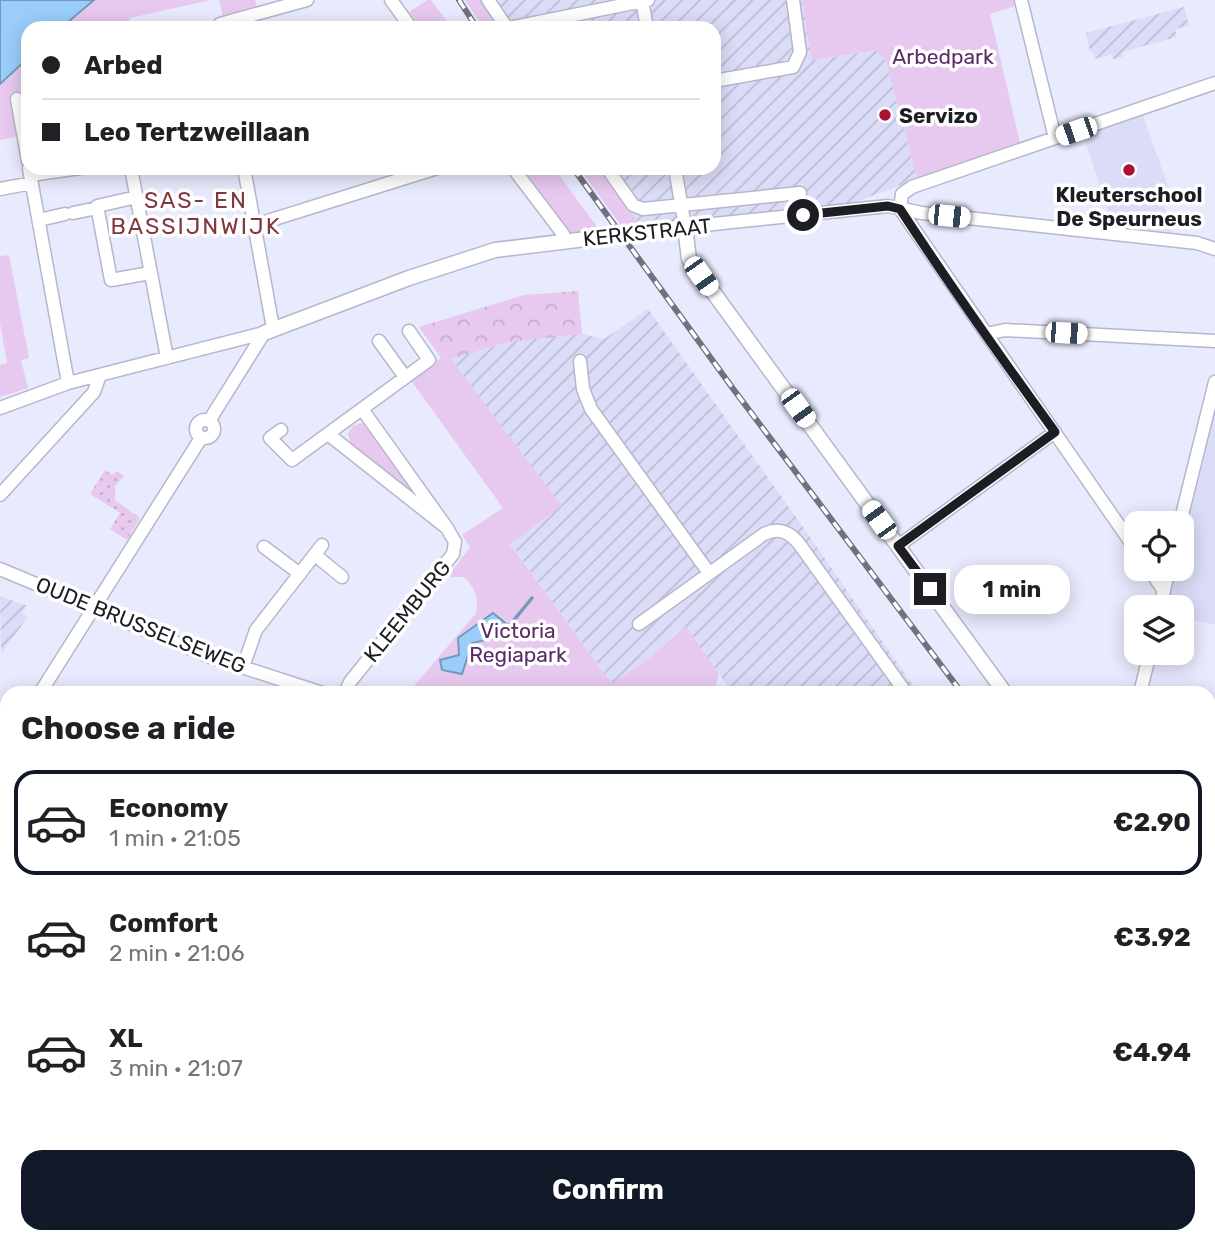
<!DOCTYPE html>
<meta charset="utf-8">
<style>
:root{--surface:#fff;--page:#f2f2f2;--text:#202124;--muted:#757577;--line:#e0e0e0;--accent:#111827}
body{margin:0;font-family:Rubik,sans-serif;background:var(--page);color:var(--text);height:100vh;display:flex;flex-direction:column;font-size:26px;white-space:nowrap}
*{box-sizing:border-box;margin:0}
p{font-size:23px;color:var(--muted)}
.icon{flex:none;width:38px;height:38px;fill:none;stroke:currentColor;stroke-width:2;stroke-linecap:round;stroke-linejoin:round}
.map{position:relative;flex:1;overflow:hidden}
.panel{position:absolute;left:0px;top:686px;width:1216px;height:558px;display:flex;flex-direction:column;background:var(--surface);border-radius:21px 21px 0 0;box-shadow:0 4px 18px #0003}
.panel>*{flex:none}
.banner{position:absolute;left:21px;top:21px;width:700px;height:154px;border-radius:21px;box-shadow:0 4px 18px #0003;display:grid;align-content:center;height:154px;padding:0 21px;background:var(--surface)}
.buttons{position:absolute;left:1124px;top:511px;display:grid;gap:14px}
.buttons a{display:grid;place-items:center;width:70px;height:70px;border-radius:14px;background:var(--surface);box-shadow:0 4px 18px #0003;font-size:35px}
.end{position:absolute;width:32px;height:32px;margin:-16px;border:9px solid #1d1d24;background:#fff;box-shadow:0 0 0 4px #fff}
.from{border-radius:50%}
.bubble{position:absolute;height:49px;border-radius:21px;background:var(--surface);box-shadow:0 4px 18px #0003;font-size:23px;font-weight:700;line-height:49px;text-align:center}
.car{position:absolute;width:21px;height:42px;margin:-21px -10px;border-radius:9px;box-shadow:0 0 5px 2px #0007;background:linear-gradient(#fff 24%,#345 0 40%,#fff 0 76%,#345 0 86%,#fff 0)}
.banner b{display:flex;align-items:center;gap:24px;height:66px;font-size:26px}
.banner b+b{border-top:2px solid var(--line)}
.banner i{width:18px;height:18px;background:var(--text)}
ul{padding:0;list-style:none}
li{display:flex;align-items:center;gap:21px;height:105px;margin:0 14px 10px;padding:0 7px;border:4px solid transparent;border-radius:21px}
li div{flex:1}
li b{display:block;font-size:26px}
li em{font-style:normal;font-weight:700}
li.active{border-color:var(--accent)}
li>.icon{width:63px;height:63px;stroke-width:1.5}
h2{padding:0 21px;font-size:32px;line-height:84px}
.button{display:flex;gap:14px;margin-top:auto;padding:14px 21px}
.button a{flex:1;height:80px;border-radius:21px;background:var(--accent);color:#fff;font-size:28px;font-weight:700;line-height:80px;text-align:center}
.map>svg:first-child{display:block}
.built{fill:#dbddf8}
.industrial{fill:url(#industrial-furrows)}
.green{fill:#e7c9ef}
.forest{fill:url(#forest-crowns)}
.garden{fill:url(#garden-dots)}
.water{fill:#99cefa;stroke:#7499ba;stroke-width:2}
.lines{fill:none;stroke-linecap:round;stroke-linejoin:round}
.stream{stroke:#7499ba;stroke-width:3.5}
.minor-casing{stroke:#b5b7ca;stroke-width:15}
.tertiary-casing{stroke:#b5b7ca;stroke-width:17}
.primary-casing{stroke:#b5b7ca;stroke-width:22}
.minor{stroke:#fff;stroke-width:12}
.tertiary{stroke:#fff;stroke-width:14}
.primary{stroke:#fff;stroke-width:19}
.tram{stroke:#71727e;stroke-width:2}
.rail-casing{stroke:#71727e;stroke-width:6}
.rail{stroke:#fff;stroke-width:3.5;stroke-dasharray:10;stroke-linecap:butt}
.route{stroke:#1d1d24;stroke-width:9}
.poi-dot{fill:#a81035;stroke:#fff;stroke-width:2.5}
.labels{text-anchor:middle;dominant-baseline:central;stroke-width:7;stroke-linejoin:round;paint-order:stroke}
.park-label{font-size:21px;fill:#5b2a67;stroke:#fff}
.poi-label{font-size:21px;font-weight:bold;fill:#1d1d24;stroke:#fff;text-anchor:start}
.street-label{font-size:21px;fill:#1d1d24;stroke:#fff}
.neighbourhood-label{font-size:23px;letter-spacing:2px;fill:#81383f;stroke:#fff}
</style>
<div class="map">
<svg width="1215" height="1243" viewBox="0 0 1215 1243">
<defs>
<pattern id="industrial-furrows" width="10" height="10" patternUnits="userSpaceOnUse" patternTransform="scale(1.75)"><rect width="10" height="10" fill="#dbddf8"/><path d="M-1 1l2-2M0 10L10 0M9 11l2-2" fill="none" stroke="#bcbdd4"/></pattern>
<pattern id="forest-crowns" width="20" height="18" patternUnits="userSpaceOnUse" patternTransform="scale(1.75)"><rect width="20" height="18" fill="#e7c9ef"/><path d="M2 6a3 3 0 1 1 6 0M12 15a3 3 0 1 1 6 0" fill="none" stroke="#c6accd"/></pattern>
<pattern id="garden-dots" width="8" height="8" patternUnits="userSpaceOnUse" patternTransform="scale(1.75)"><rect width="8" height="8" fill="#e7c9ef"/><path d="M2 2h.1M6 6h.1" fill="none" stroke="#c6accd" stroke-width="1.8" stroke-linecap="round"/></pattern>
</defs>
<rect width="100%" height="100%" fill="#e8eafd"/>
<path class="built" d="M1143 115 1171 195 1162 199 1172 232 1113 226 1083 135Z
M1215 411V625L1181 617V607H1167L1177 569H1181V550Z"/>
<path class="industrial" d="M483 0H802L813 60 876 50 886 61 917 179 853 203 640 225 600 168H714V28H502Z
M1184 7 1189 26 1175 29 1177 37 1122 52 1123 57 1113 59 1112 54 1095 59 1092 51 1090 52 1086 33Z
M648 309 803 527 918 693H731L719 673 680 629 649 658 612 684 510 543 561 506 451 359 509 342 582 334 604 339Z
M0 596 27 606 22 612 28 617 1 654Z
M1209 1050 1215 1058V1118H1209Z"/>
<path class="green" d="M94 0H211L130 18 128 28H61Z
M219 0H255L257 9 223 17Z
M427 0H431L452 28H421L409 12Z
M465 0H483L502 28H483Z
M802 0H1018L1016 6 990 14 1020 143 917 179 886 61 876 50 812 60Z
M28 58V96L13 99 20 136 0 140V84Z
M523 168H554L600 231 572 235Z
M579 168H600L640 225 624 227 620 224Z
M9 255 29 358 21 360 28 388 0 397V365L7 363 0 323V256Z
M441 358 451 359 562 506 510 544 612 684 649 658 685 626 719 673 714 693H408L476 613C479 598 475 587 464 577H448L470 547 462 535 503 508 410 379Z
M362 423 366 424 426 504 351 445 348 433 353 426Z
M1093 1237H1196L1207 1243H1085Z"/>
<path class="forest" d="M578 291 582 334 509 342 451 359 441 358 419 327 524 295Z"/>
<path class="garden" d="M105 470 112 475 117 471 124 476 115 486V500L140 518 127 540 110 529 120 513 90 494Z"/>
<path class="water" d="M0 0H94L61 28H28V58L0 84Z
M493 613 509 626 504 636 472 643 462 674 442 670 440 660 459 655 458 638Z"/>
<g class="lines">
<path class="stream" d="M509 626 532 598"/>
<g class="minor-casing">
<path id="minor" d="M391 0 411 28
M488 0 507 28
M642 0 647 28
M1021 0 1055 138
M221 28 220 24 307 0
M509 28 648 0
M714 81 793 67 800 52 793 0
M17 99 28 161
M29 168 68 383
M131 168 167 358
M244 168 273 328
M513 168 563 234 564 242
M607 168 633 205 643 209 800 193
M675 168 685 227 888 206 922 213 1197 243 1215 249
M30 175 80 168
M0 189 32 183
M137 197 97 206 111 280 150 273
M900 209 1136 550
M900 209 902 194 912 187 1215 83
M73 213 97 208
M39 220 65 214
M255 225 437 168
M986 334 1005 330 1215 341
M379 341 405 377
M580 361 583 389 591 409 709 573
M0 408 68 383 264 333
M196 429a9 9 0 1 1 18 0a9 9 0 1 1-18 0Z
M209 421 264 333
M281 430 270 438 292 460 429 360 409 331
M328 434 447 528 362 409
M0 495 94 392 100 375
M1180 523 1215 382
M898 546 1055 432
M264 547 300 574
M315 555 342 577
M0 569 208 656 322 693
M1149 569 1164 591
M1160 607 1169 569
M639 624 764 534C779 527 790 532 800 545L906 693
M243 667 256 630 322 545
M40 693 201 438
M345 693 350 682 453 554 455 542 447 528
M1140 693 1150 653
M0 718 7 724
M0 756 7 744
M1209 830 1215 829
M0 1118 7 1100
M1209 1168H1215
M0 1185 7 1188
M1209 1187 1215 1189
M157 1237V1243
M326 1237V1243
M594 1237 597 1243
M791 1237 795 1243
M990 1237 995 1243
M41 1243 54 1237"/>
</g>
<g class="tertiary-casing">
<path id="tertiary" d="M264 333 409 278 495 250 685 227 689 259 1005 693
M1209 979 1215 987"/>
</g>
<g class="primary-casing">
<path id="primary" d="M0 925 7 931
M0 943 7 949
M372 1237 379 1243"/>
</g>
<use href="#minor" class="minor"/>
<use href="#tertiary" class="tertiary"/>
<use href="#primary" class="primary"/>
<path class="tram" d="M0 942 7 947
M381 1237 388 1243"/>
<g class="rail-casing">
<path id="rail" d="M459 0 477 28
M573 168 734 390 962 693
M1209 1024 1215 1032"/>
</g>
<use href="#rail" class="rail"/>
</g>
<g class="lines">
<path class="route" d="M803 215 888 206 900 209C949 284 1002 359 1055 432L898 546 930 589"/>
</g>
<g class="poi-dot">
<circle cx="885" cy="115" r="7"/>
<circle cx="1129" cy="170" r="7"/>
</g>
<g class="labels">
<g class="park-label">
<text x="943" y="56">Arbedpark</text>
<text x="518" y="630">Victoria<tspan x="518" dy="24">Regiapark</tspan></text>
</g>
<g class="poi-label">
<text x="899" y="115">Servizo</text>
<text x="1129" y="194" text-anchor="middle">Kleuterschool<tspan x="1129" dy="24">De Speurneus</tspan></text>
</g>
<g class="street-label">
<text transform="translate(647 232) rotate(-6)">KERKSTRAAT</text>
<text transform="translate(407 611) rotate(-51)">KLEEMBURG</text>
<text transform="translate(141 625) rotate(22)">OUDE BRUSSELSEWEG</text>
</g>
<g class="neighbourhood-label">
<text x="196" y="200">SAS- EN<tspan x="196" dy="26">BASSIJNWIJK</tspan></text>
</g>
</g>
</svg>
<div class="buttons">
<a><svg class="icon" aria-label="locate" viewBox="0 0 24 24"><circle cx="12" cy="12" r="6"/><path d="M12 2v4M12 18v4M2 12h4M18 12h4"/></svg></a>
<a><svg class="icon" aria-label="layers" viewBox="0 0 24 24"><path d="M12 4l9 5-9 5-9-5zM3 14l9 5 9-5"/></svg></a>
</div>
<i class="end from" style="left:803px;top:215px"></i>
<i class="end" style="left:930px;top:589px"></i>
<div class="bubble" style="left:954px;top:565px;width:116px">1 min</div>
<i class="car" style="left:1076px;top:131px;rotate:251deg"></i>
<i class="car" style="left:949px;top:216px;rotate:96deg"></i>
<i class="car" style="left:701px;top:276px;rotate:145deg"></i>
<i class="car" style="left:1066px;top:333px;rotate:93deg"></i>
<i class="car" style="left:798px;top:408px;rotate:144deg"></i>
<i class="car" style="left:879px;top:520px;rotate:324deg"></i>
<div class="banner">
<b><i class="from"></i>Arbed</b>
<b><i></i>Leo Tertzweillaan</b>
</div>
<section class="panel">
<h2>Choose a ride</h2>
<ul>
<li class="active"><svg class="icon" aria-label="car" viewBox="0 0 24 24"><path d="M5 17H2v-5l4-1 3-4h7l3 4 3 1v5h-3M9 17h6M6 11h13"/><circle cx="7" cy="17" r="2"/><circle cx="17" cy="17" r="2"/></svg><div><b>Economy</b><p>1 min · 21:05</p></div><em>€2.90</em></li>
<li><svg class="icon" aria-label="car" viewBox="0 0 24 24"><path d="M5 17H2v-5l4-1 3-4h7l3 4 3 1v5h-3M9 17h6M6 11h13"/><circle cx="7" cy="17" r="2"/><circle cx="17" cy="17" r="2"/></svg><div><b>Comfort</b><p>2 min · 21:06</p></div><em>€3.92</em></li>
<li><svg class="icon" aria-label="car" viewBox="0 0 24 24"><path d="M5 17H2v-5l4-1 3-4h7l3 4 3 1v5h-3M9 17h6M6 11h13"/><circle cx="7" cy="17" r="2"/><circle cx="17" cy="17" r="2"/></svg><div><b>XL</b><p>3 min · 21:07</p></div><em>€4.94</em></li>
</ul>
<div class="button"><a>Confirm</a></div>
</section>
</div>
